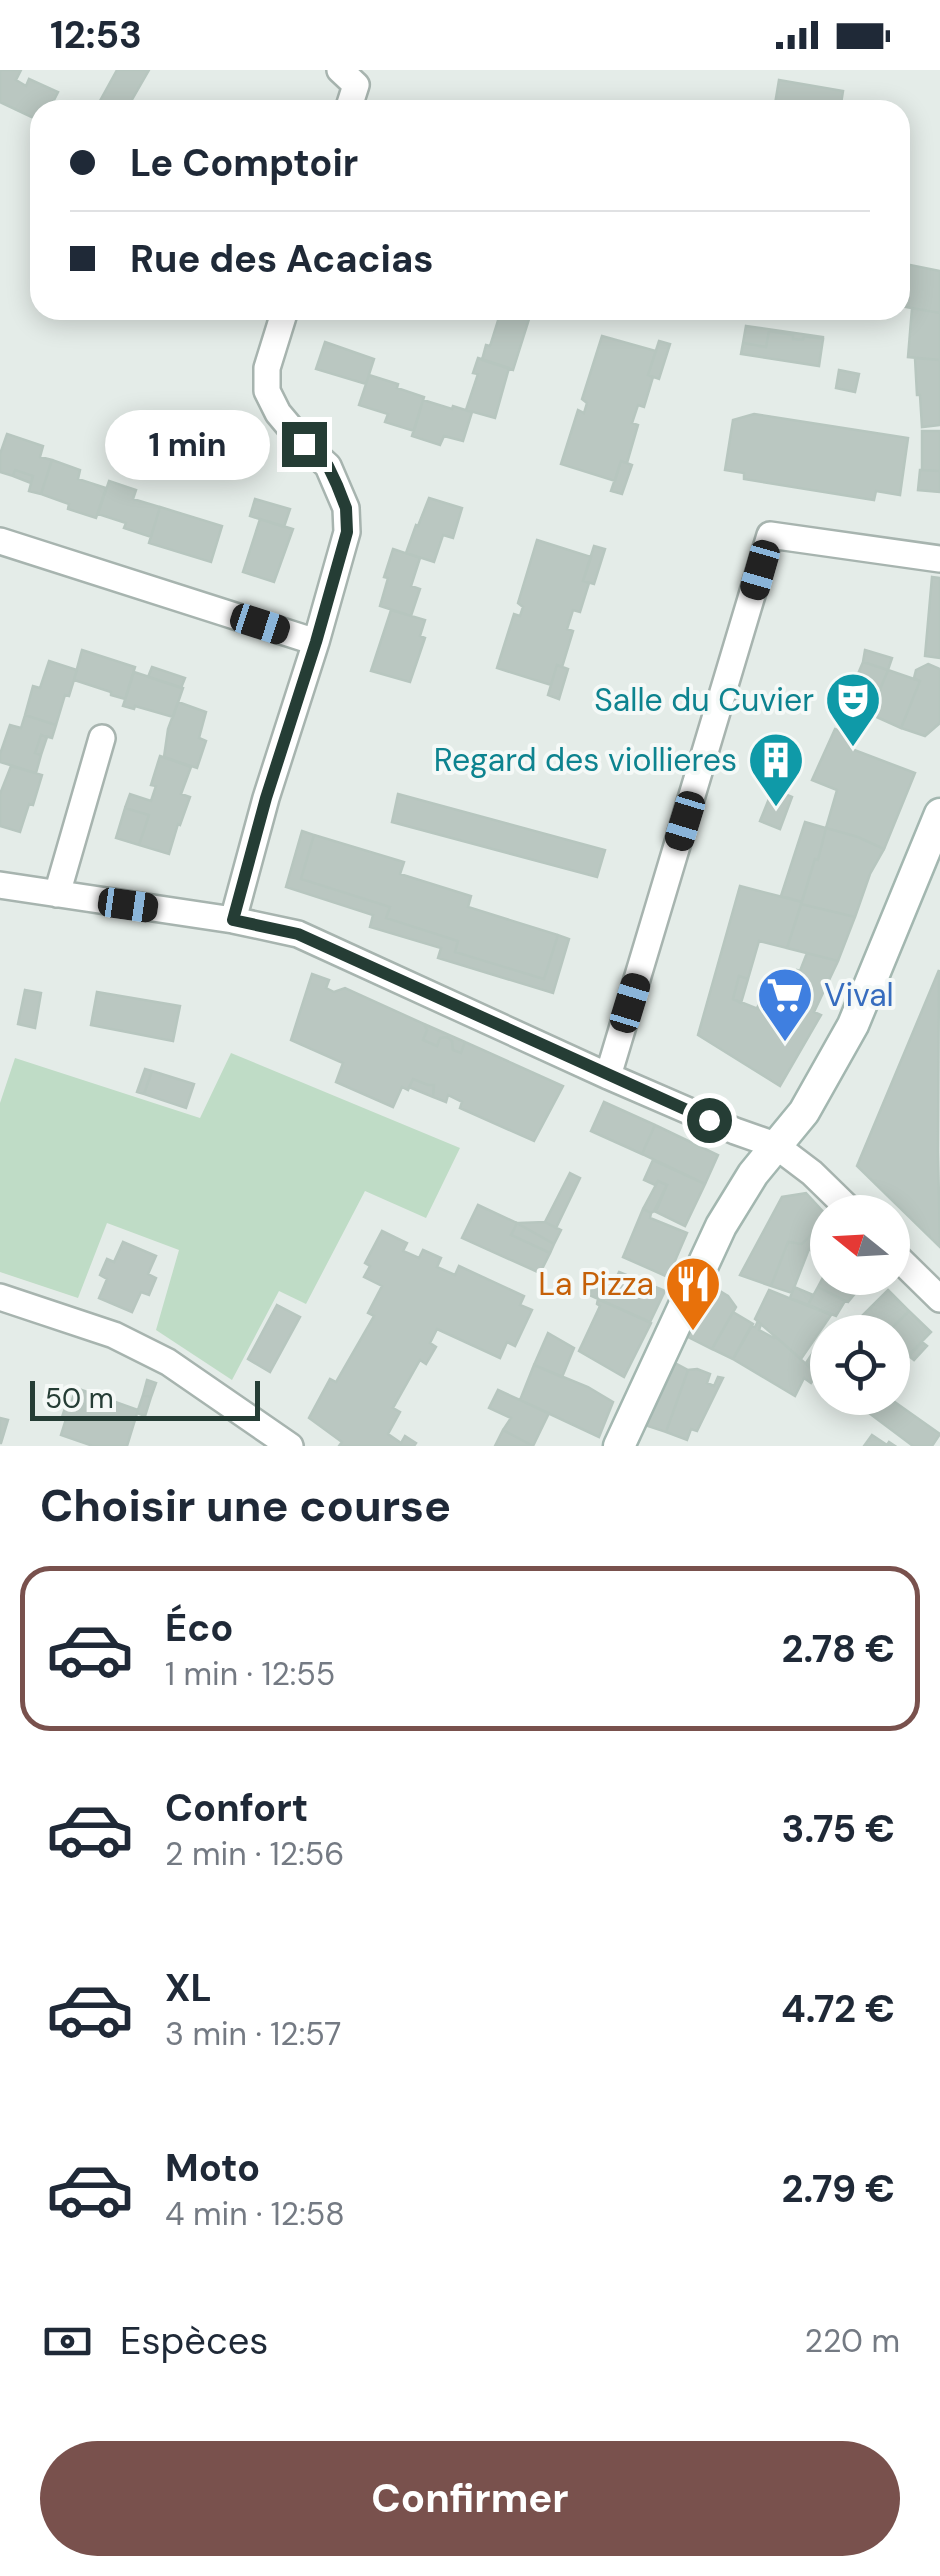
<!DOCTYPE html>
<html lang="fr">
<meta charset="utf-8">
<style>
:root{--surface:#fff;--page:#f2f2f3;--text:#1f2937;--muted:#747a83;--line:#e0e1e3;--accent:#79514d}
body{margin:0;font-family:"DM Sans",sans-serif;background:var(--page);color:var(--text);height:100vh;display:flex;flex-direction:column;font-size:38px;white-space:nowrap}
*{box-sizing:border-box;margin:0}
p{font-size:32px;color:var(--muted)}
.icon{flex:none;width:55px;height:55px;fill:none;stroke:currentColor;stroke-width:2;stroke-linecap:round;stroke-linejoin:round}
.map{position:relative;height:1376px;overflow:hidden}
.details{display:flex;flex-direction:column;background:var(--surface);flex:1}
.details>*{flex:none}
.top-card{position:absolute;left:30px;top:30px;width:880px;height:220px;border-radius:30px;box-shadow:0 5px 25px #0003;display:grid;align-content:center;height:220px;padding:0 40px;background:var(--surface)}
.needle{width:65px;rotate:288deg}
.fabs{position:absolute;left:810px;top:1125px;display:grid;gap:20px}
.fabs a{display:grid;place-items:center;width:100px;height:100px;border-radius:50%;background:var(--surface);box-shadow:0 5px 25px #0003;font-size:50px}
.scale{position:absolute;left:30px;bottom:25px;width:230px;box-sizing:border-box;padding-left:10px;border:5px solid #253d35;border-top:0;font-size:28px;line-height:35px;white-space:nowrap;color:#253d35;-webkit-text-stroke:8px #f5f9f7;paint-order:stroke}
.end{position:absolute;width:45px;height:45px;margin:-22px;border:12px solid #253d35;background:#fff;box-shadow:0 0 0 5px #fff}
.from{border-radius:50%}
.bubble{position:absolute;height:70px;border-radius:35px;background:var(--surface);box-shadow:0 5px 25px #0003;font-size:32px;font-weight:700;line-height:70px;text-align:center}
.car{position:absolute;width:30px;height:60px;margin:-30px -15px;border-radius:12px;box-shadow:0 0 8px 2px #0007;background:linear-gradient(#222 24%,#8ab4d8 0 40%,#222 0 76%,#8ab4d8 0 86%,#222 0)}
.top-card b{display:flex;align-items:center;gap:35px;height:95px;font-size:38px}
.top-card b+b{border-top:2px solid var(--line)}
.top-card i{width:25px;height:25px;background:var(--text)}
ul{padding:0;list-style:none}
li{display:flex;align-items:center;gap:30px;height:165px;margin:0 20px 15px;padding:0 20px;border:5px solid transparent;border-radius:30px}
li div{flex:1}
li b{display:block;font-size:38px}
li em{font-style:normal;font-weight:700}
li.selected{border-color:var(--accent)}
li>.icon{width:90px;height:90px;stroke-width:1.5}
h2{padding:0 40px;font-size:45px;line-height:120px}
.pay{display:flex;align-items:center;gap:25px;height:110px;padding:0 40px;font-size:38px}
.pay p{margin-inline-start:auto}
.action{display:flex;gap:20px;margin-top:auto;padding:20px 40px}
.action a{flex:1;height:115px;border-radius:60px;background:var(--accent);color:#fff;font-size:40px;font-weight:700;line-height:115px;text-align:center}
.status{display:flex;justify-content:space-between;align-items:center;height:70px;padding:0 50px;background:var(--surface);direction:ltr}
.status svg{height:28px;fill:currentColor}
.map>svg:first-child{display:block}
.green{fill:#bfdcc6}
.building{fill:#bac7c1;stroke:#b7c6bf;stroke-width:2.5}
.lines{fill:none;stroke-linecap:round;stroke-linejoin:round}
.street-casing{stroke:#a7b4af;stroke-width:30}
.secondary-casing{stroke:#a3b7b0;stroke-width:35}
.street{stroke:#fff;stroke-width:25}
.secondary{stroke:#fff;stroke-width:30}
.route{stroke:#253d35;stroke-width:12}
.labels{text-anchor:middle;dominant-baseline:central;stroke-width:8;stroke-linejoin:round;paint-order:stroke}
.culture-label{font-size:32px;fill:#0d838f;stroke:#f5f9f7;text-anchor:end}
.shop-label{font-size:32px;fill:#366cbe;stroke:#f5f9f7;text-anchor:start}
.food-label{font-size:32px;fill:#c56008;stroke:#f5f9f7;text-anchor:end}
</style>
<div class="status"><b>12:53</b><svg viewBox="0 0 49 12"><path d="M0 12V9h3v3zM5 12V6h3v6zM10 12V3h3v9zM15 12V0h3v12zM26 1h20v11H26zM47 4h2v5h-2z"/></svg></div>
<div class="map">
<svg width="940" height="1376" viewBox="0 0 940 1376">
<rect width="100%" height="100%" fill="#e4ece8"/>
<path class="green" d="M231 983 460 1078 426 1148 365 1121 306 1234 279 1221 232 1310 156 1260 179 1180 107 1153 78 1228 0 1202V1033L15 988 200 1048Z"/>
<path class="building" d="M0 0H21L16 10 26 16 29 9 58 22 49 40H40V51L0 32Z
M117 0H149L126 40H95Z
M779 10 843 21 840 40H774Z
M900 193 940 201V243L900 236Z
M912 238 940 243V290L908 287Z
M501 241 529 249 513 300 482 290 486 275 490 276Z
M746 256 823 267V269L804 266 803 270 793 269V265L769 261 766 277 743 273Z
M769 261 793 265V269L803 270 804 266 823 269 819 296 741 284 743 273 766 277Z
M602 266 656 281 648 305 653 307 644 337 638 335 632 353 638 355 627 393 621 391 615 411 561 394 578 340 584 343 587 333 582 329Z
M659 271 670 274 659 309 648 305Z
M325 272 374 289 366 314 316 299Z
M478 288 509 298 495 348 466 340 478 304 473 303Z
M915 288 940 290V355L922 357 920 325H917Z
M839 300 859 304 855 322 836 318Z
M369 305 398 314 397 318 424 327 414 361 385 352 388 344 359 335Z
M423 330 452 339 453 336 472 342 463 371 444 366 440 375 412 366Z
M754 344 908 368 900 425 876 421 874 430 744 409V403L725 400 733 350Z
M922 361H940V401L922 400Z
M7 364 43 376 40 387 52 390 41 424 29 421 33 406 15 400 13 406 0 402V384Z
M52 390 80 400 78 409 106 418 96 448 68 439 69 434 41 424Z
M621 391 632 395 622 424 611 421Z
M15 400 33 406 31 413 13 406Z
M920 400 940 401V422L918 420Z
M109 411 136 420 133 429 160 437 151 467 124 458 126 453 98 444Z
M429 428 462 438 453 468 443 465 434 492 406 483 416 455 418 456Z
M255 429 290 439 284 457 250 446Z
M160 437 222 456 211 492 149 473Z
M260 449 293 459 274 512 243 502Z
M537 470 591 487 583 511 589 513 580 542 573 540 567 559 573 561 562 597 557 595 551 615 497 598 514 544 520 546 523 537 518 533Z
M594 476 605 479 594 514 583 511Z
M393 479 420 488 411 516 420 519 411 546 380 536 388 508 384 507Z
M932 507 940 508V588L925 586Z
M391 540 425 550 420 566 425 568 410 612 371 601Z
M82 580 135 597 125 629 111 625V622L74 610Z
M865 580 892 588 888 600 863 592Z
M49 591 77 600 69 626 65 625 56 655 25 645 33 616 40 618Z
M863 592 888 600 867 651 842 642Z
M928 594 940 599V653L925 666 901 658 920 611 914 608 916 600Z
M557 595 568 599 559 629 548 625Z
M152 597 185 608 181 618 148 607Z
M888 600 920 611 901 658 870 644Z
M134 602 183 618 173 647 135 636 134 639 123 636Z
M178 632 206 642 199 668 206 671 197 698 164 687 168 659Z
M25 645 56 655 52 668 41 665 35 683 41 685 36 703 0 692V684L10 655 21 658Z
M835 659 854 666 849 678 915 703 884 779 858 767 826 758 837 720 812 710Z
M41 665 47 667 41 685 35 683Z
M160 686 191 697 181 724 190 727 180 755 178 754 169 784 139 775 149 745 125 738 130 724 151 731 156 716 151 715Z
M11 696 42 705 33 735 29 734 20 762 0 756V724Z
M773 719 792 727 780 759 760 751Z
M398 724 605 780 597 807 392 752Z
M125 738 149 745 139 775 116 768Z
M805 752 826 758 818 790 815 789 802 832 781 826Z
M826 758 858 767 884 779 870 804 855 847 801 834 815 789 818 790Z
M302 761 314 765 301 809 390 837 386 848 458 871 455 882 544 909 558 865 569 869 553 923 438 888 441 878 370 857 373 845 286 817Z
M314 765 404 792 400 804 471 826 468 837 558 865 544 909 455 882 458 871 386 848 390 837 301 809Z
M740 816 802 832 787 878 759 871 748 909 739 906 733 929 763 941 774 922 787 929 797 900 800 901 807 883 838 891 814 942 821 945 780 1016 698 965Z
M801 834 855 847 838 891 787 878Z
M939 900 938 1082 940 1177 857 1096Z
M312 904 329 910 326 918 334 922 345 918 424 954 427 960 423 970 437 976 440 968 447 967 452 971 453 980 461 983 465 972 563 1016 534 1071 460 1038 462 1032 448 1025 446 1032 433 1027 434 1015H428L413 1009 408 1020 402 1017 393 1037 336 1012 343 993 291 970Z
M739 906 748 909 741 933 733 929Z
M25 920 41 923 35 958 18 954Z
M97 922 180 936 173 971 91 955Z
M766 922 772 925 763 941 757 938Z
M424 954 465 972 461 983 453 980 452 971 447 967 440 968 437 976 423 970 427 960Z
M145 999 152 1001 144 1024 137 1022Z
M152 1001 194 1014 186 1038 144 1024Z
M413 1009 428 1015H434L433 1027 409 1017Z
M604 1032 655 1055 642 1084 591 1061Z
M655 1055 718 1085 705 1114 642 1084Z
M653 1090 705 1114 685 1156 654 1141 667 1115 658 1111 655 1115 644 1110Z
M570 1103 580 1108 556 1158 545 1152Z
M658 1111 667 1115 657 1139 651 1143 643 1139Z
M806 1123 828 1147 802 1174 788 1172 771 1216 740 1205 782 1127Z
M478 1135 517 1153 511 1165 550 1183 540 1203 462 1168Z
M643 1139 651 1143 650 1148 687 1163 668 1207 623 1187Z
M828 1147V1192L809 1179 792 1223 771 1216 788 1172 802 1174Z
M545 1152 561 1160 554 1174 517 1153Z
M517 1153 554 1174 550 1183 511 1165Z
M382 1161 407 1173 403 1181 419 1188 423 1180 441 1188 437 1197 455 1205 459 1196 524 1226 520 1235 532 1240 515 1276 507 1272 500 1288 437 1259 430 1273 436 1277 426 1294 420 1290 393 1338 400 1342 388 1364 401 1373 405 1366 416 1373 414 1376H339L342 1372 309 1348 330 1309 336 1312 374 1246 368 1243 382 1216 364 1207 370 1196 365 1193Z
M123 1172 156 1186 148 1204 156 1208 149 1225 141 1222 132 1242 99 1228 107 1209 100 1205 107 1189 114 1192Z
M828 1198V1208H877L861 1223 858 1220 848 1232 818 1217Z
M619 1202 665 1221 650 1252 589 1225 598 1206 614 1213Z
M710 1215 728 1226 736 1237 712 1279 686 1266Z
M794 1217 813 1225 808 1235 790 1228Z
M818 1217 845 1231 836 1246 808 1235Z
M769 1220 831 1245 801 1289 755 1249Z
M888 1220 909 1241 888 1262H861L853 1255Z
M598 1229 651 1253 624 1307 579 1281 600 1236 597 1234Z
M277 1235 300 1247 270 1302 248 1289Z
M909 1241 931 1262 897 1297 892 1293V1262H888Z
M733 1242 753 1254 733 1289 712 1279Z
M758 1251 761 1254 759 1260 774 1268 775 1266 817 1304 811 1313 804 1308 795 1326 733 1289 751 1256 755 1257Z
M548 1263 574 1278 562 1307 534 1295Z
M922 1272 927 1276 914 1290 909 1286Z
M814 1281 828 1289V1311L806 1293Z
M675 1293 688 1300 666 1362 645 1355Z
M534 1295 588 1317 613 1332 599 1367 520 1330Z
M697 1299 710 1304 707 1313 714 1316 718 1307 723 1308 697 1361 691 1359 687 1370 666 1362 688 1300Z
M147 1310 156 1313 151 1327 143 1325Z
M76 1318 138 1340 127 1376H93L61 1365 66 1349 62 1347 66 1335 70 1336Z
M498 1320 549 1343 533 1376 503 1360 511 1348 489 1338Z
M143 1325 151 1327 145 1346 137 1343Z
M849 1328H889L940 1364 932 1376H913Z
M0 1348 8 1350 1 1373H0Z
M503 1360 533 1376H534H495Z
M872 1365 887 1375 889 1372 895 1376H864Z"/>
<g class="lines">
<g class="street-casing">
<path id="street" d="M340 0 356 15 348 40
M0 471 316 572
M0 815 233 850 298 864 608 1006 735 1061 775 1075 812 1103 852 1142
M57 824 102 668
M233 850 266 728 316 572 347 462 346 438 328 396 304 374 278 343 267 321V298L285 240
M608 1006 770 465 940 489
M892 1182 940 1229
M0 1227 114 1265 168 1292 290 1376"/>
</g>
<g class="secondary-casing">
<path id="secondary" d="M619 1376 721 1156 753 1104 804 1042 853 955 940 744"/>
</g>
<use href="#street" class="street"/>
<use href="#secondary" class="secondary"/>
</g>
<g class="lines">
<path class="route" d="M304 374 328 396 337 415 346 438 347 462 316 572 266 728 233 850 298 864 709 1050"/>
</g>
<defs>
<g id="theatre-pin" transform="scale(2.875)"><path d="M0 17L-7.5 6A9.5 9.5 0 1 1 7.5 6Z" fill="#0f9aa8" stroke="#f5f9f7"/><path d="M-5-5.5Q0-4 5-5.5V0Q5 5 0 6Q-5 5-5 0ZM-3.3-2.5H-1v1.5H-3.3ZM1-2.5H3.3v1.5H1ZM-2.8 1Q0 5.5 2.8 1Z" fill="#fff"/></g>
<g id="building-pin" transform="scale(2.875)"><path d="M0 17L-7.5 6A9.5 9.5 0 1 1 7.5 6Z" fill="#0f9aa8" stroke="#f5f9f7"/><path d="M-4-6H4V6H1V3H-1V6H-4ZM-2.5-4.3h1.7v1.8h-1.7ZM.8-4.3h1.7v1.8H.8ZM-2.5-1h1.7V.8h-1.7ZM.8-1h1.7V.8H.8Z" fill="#fff"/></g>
<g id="supermarket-pin" transform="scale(2.875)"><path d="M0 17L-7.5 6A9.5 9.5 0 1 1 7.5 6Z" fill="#3f7fe0" stroke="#f5f9f7"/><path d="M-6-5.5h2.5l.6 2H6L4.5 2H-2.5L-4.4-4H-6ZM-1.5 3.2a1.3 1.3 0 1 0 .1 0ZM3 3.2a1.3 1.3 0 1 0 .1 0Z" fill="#fff"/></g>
<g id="restaurant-pin" transform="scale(2.875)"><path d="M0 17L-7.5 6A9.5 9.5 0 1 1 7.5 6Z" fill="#e8710a" stroke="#f5f9f7"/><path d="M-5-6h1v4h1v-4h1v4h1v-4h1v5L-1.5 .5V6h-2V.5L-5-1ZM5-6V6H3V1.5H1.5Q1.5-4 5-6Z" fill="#fff"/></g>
</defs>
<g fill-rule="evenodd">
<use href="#theatre-pin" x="853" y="630"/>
<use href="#building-pin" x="776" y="690"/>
<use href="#supermarket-pin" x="785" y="925"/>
<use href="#restaurant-pin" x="693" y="1214"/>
</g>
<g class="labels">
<g class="culture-label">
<text x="814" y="630">Salle du Cuvier</text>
<text x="737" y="690">Regard des viollieres</text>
</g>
<g class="shop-label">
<text x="824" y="925">Vival</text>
</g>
<g class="food-label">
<text x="654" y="1214">La Pizza</text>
</g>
</g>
</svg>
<div class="fabs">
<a><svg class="needle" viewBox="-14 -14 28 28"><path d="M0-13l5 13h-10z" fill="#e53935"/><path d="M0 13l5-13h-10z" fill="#747a83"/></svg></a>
<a><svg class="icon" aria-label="locate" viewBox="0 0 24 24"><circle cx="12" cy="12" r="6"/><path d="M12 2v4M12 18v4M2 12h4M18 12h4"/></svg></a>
</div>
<div class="scale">50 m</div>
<i class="end from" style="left:709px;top:1050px"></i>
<i class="end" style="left:304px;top:374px"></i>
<div class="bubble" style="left:105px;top:340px;width:165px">1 min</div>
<i class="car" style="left:760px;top:500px;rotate:196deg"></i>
<i class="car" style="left:260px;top:554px;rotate:108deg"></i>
<i class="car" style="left:685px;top:751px;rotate:197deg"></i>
<i class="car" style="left:128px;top:835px;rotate:98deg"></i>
<i class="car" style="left:630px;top:933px;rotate:17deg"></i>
<div class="top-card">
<b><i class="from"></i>Le Comptoir</b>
<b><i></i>Rue des Acacias</b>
</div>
</div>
<section class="details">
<h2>Choisir une course</h2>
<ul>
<li class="selected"><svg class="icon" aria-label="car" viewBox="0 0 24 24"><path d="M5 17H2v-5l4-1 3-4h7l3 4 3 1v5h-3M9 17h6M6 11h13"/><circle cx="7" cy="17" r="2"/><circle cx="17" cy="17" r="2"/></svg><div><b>Éco</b><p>1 min · 12:55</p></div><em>2.78 €</em></li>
<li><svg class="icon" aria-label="car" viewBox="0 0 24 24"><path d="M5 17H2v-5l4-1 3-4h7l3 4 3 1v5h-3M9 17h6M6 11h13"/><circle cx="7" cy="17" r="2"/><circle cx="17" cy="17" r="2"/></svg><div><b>Confort</b><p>2 min · 12:56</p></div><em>3.75 €</em></li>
<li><svg class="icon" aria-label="car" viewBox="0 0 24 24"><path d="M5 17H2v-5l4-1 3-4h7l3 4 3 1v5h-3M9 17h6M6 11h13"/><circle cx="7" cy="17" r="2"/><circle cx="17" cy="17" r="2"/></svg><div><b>XL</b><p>3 min · 12:57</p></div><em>4.72 €</em></li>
<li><svg class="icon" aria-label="car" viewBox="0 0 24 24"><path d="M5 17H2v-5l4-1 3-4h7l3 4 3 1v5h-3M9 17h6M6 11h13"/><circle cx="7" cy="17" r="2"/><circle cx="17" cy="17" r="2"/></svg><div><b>Moto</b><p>4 min · 12:58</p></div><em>2.79 €</em></li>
</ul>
<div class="pay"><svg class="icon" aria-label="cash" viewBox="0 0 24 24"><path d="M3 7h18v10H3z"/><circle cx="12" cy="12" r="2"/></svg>Espèces<p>220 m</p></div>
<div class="action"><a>Confirmer</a></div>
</section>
